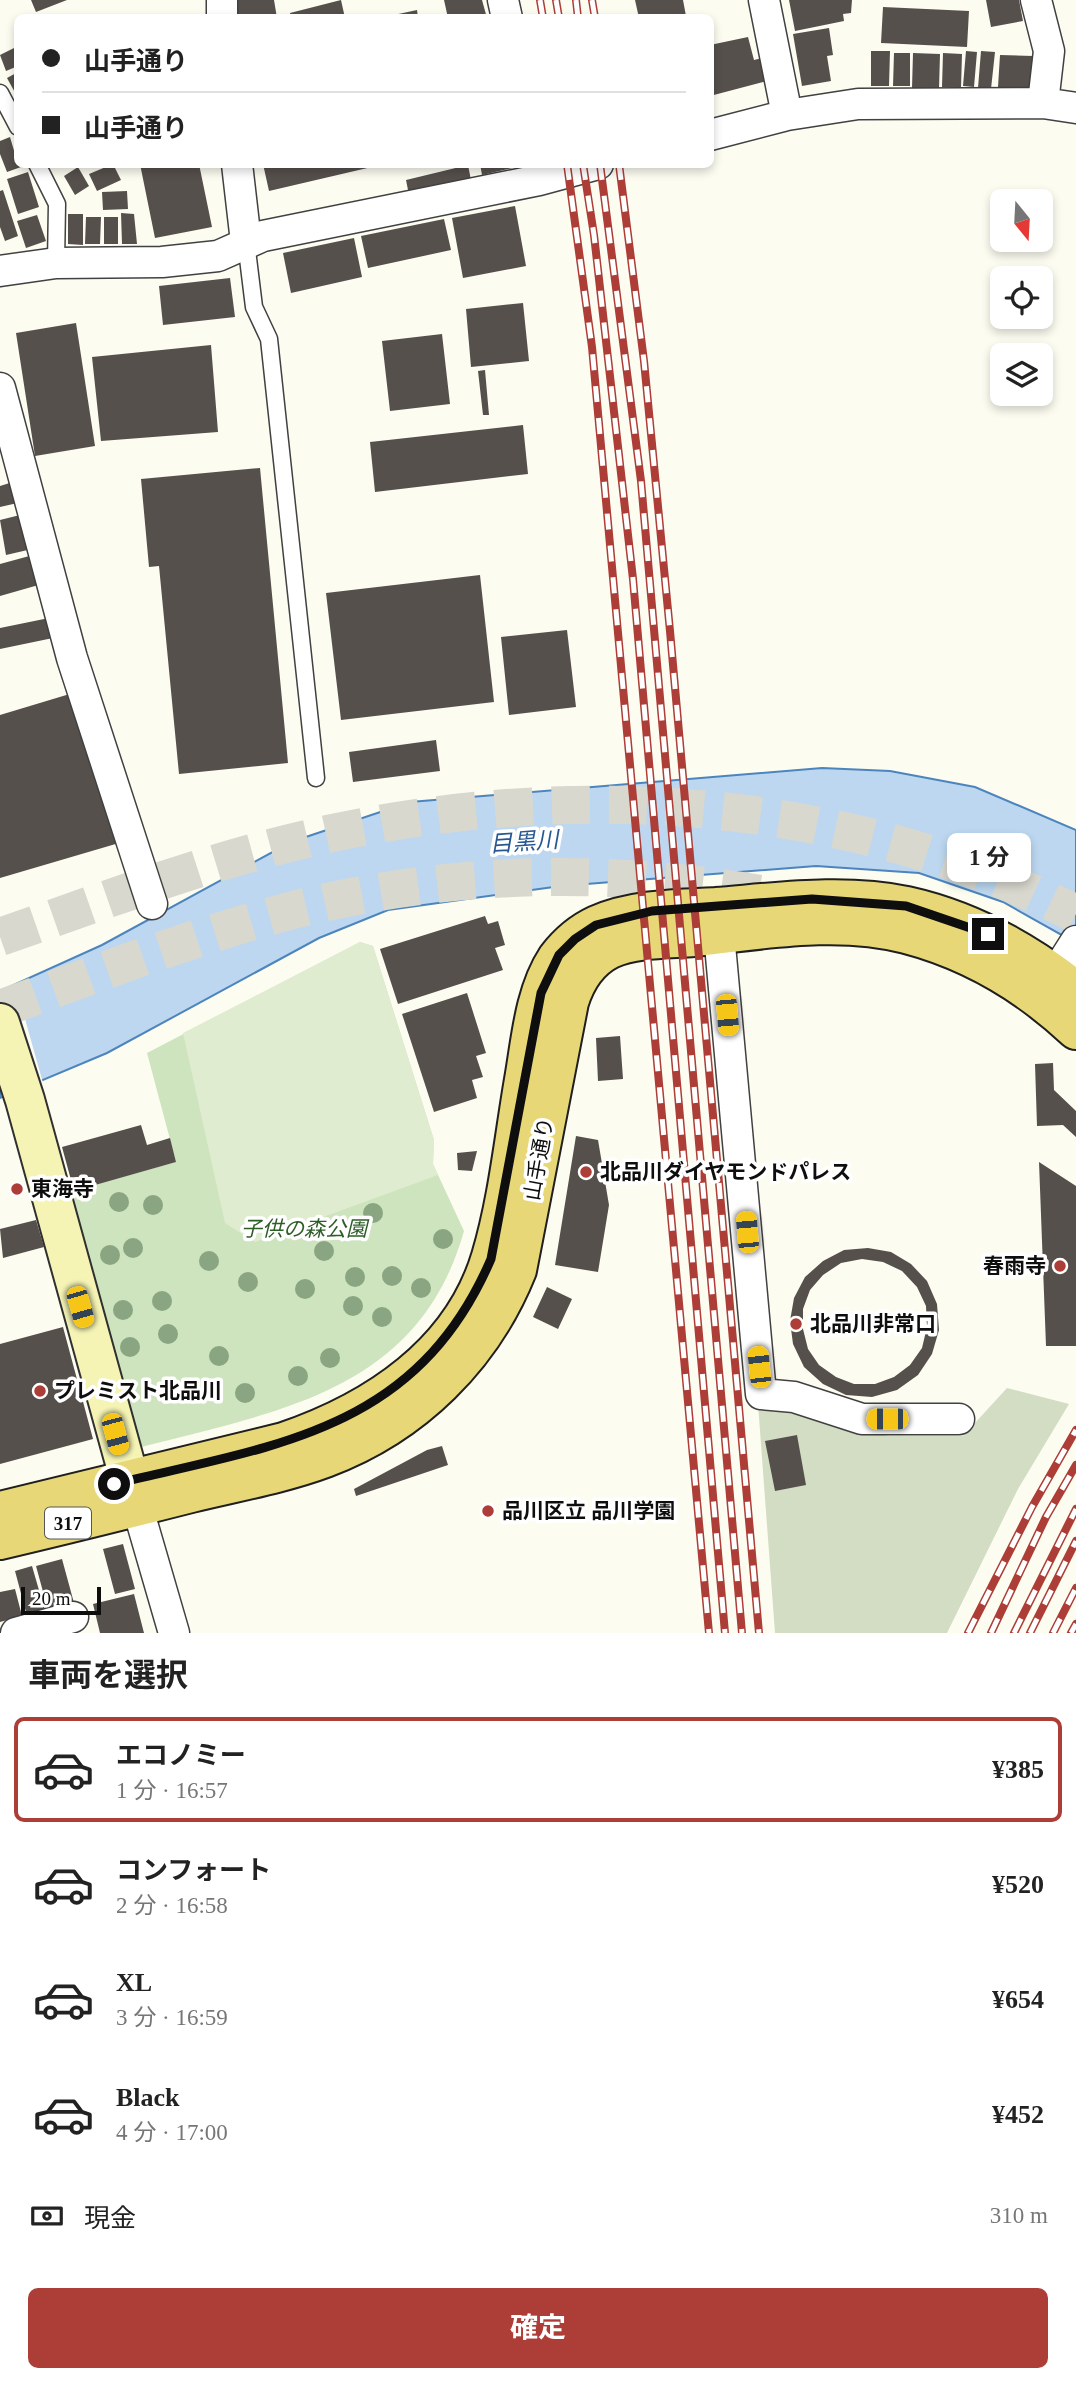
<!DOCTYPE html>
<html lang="ja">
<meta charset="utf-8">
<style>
:root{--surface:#fff;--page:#f2f2f2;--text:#222;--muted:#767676;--line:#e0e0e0;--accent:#ad3d37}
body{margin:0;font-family:"Times New Roman","Noto Sans JP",serif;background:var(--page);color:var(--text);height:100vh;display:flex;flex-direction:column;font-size:26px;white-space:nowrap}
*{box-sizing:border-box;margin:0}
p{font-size:23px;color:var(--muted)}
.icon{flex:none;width:38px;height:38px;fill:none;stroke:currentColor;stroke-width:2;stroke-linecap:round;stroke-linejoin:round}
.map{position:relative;height:1633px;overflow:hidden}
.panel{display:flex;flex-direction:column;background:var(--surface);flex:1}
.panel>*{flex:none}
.hud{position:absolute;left:14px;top:14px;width:700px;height:154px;border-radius:10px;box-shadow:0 4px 10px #0003;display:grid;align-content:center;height:154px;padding:0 28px;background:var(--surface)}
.needle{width:46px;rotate:162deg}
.buttons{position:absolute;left:990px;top:189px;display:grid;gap:14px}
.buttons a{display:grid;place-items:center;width:63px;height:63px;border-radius:10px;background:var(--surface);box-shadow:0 4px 10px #0003;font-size:35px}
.scale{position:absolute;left:21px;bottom:18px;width:80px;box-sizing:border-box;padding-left:7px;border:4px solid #0e0e0e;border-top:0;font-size:19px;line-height:24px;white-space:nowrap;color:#0e0e0e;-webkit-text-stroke:5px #fff;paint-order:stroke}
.end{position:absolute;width:32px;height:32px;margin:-16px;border:9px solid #0e0e0e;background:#fff;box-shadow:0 0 0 4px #fff}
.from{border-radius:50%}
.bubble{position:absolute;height:49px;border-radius:10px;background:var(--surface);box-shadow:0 4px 10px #0003;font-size:23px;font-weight:700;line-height:49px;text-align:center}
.car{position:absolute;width:21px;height:42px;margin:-21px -10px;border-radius:9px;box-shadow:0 0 5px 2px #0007;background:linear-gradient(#f5c518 24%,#345 0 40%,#f5c518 0 76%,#345 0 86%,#f5c518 0)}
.hud b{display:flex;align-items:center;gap:24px;height:66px;font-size:26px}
.hud b+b{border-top:2px solid var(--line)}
.hud i{width:18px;height:18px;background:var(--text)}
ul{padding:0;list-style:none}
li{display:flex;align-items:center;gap:21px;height:105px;margin:0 14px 10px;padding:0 14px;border:4px solid transparent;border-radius:10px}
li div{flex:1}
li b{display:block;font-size:26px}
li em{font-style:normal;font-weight:700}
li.on{border-color:var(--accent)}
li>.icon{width:63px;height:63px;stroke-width:1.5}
h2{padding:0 28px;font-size:32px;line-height:84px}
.pay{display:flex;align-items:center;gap:18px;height:77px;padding:0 28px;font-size:26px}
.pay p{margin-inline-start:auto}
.action{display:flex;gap:14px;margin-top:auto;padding:14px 28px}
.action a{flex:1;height:80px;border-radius:10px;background:var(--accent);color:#fff;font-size:28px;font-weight:700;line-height:80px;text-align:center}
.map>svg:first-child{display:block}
.green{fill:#cee4be}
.cemetery{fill:#d3ddc4}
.pitch{fill:#dfeccf}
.water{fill:#bcd7ef;stroke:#4c85bd;stroke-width:2}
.pier{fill:#fdfcf1}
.building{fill:#55504c;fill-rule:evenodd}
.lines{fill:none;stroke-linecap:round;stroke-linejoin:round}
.highway-tunnel{stroke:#d9d8cf;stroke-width:38;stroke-dasharray:38 19;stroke-linecap:butt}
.lane-casing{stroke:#414141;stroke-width:19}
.street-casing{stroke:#414141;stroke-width:33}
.secondary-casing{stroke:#303030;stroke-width:42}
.primary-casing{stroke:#1f1f1f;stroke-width:42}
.lane{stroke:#fff;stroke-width:16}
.street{stroke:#fff;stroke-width:30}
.secondary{stroke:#f5f4b4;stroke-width:38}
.primary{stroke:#e7d777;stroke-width:38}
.rail-casing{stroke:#ad3d37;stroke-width:8}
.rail{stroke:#fff;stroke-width:5;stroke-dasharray:16;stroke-linecap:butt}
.tree{fill:#8aa581}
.route{stroke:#0e0e0e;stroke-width:9}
.poi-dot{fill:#ad3d37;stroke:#fff;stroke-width:2.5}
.labels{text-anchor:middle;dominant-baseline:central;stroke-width:7;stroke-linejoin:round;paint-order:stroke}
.shield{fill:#fff;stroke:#565656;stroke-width:2}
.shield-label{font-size:19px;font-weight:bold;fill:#0e0e0e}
.street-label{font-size:21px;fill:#0e0e0e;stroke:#fff}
.poi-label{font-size:21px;font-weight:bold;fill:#0e0e0e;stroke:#fff;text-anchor:start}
.park-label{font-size:21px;font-style:italic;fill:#2c5e26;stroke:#fff}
.water-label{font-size:23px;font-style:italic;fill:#275891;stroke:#fff}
</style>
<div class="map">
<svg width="1076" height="1633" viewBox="0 0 1076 1633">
<rect width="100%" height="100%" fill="#fdfcf1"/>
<path class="green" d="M360 942 373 946 434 1140 433 1164 464 1231C419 1391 279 1411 141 1447L135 1440 68 1192 176 1162 147 1053Z"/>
<path class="cemetery" d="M1007 1388 1069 1404 1018 1489 947 1633H775L758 1404 803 1408 888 1436H963Z"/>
<path class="pitch" d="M360 942 373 946 434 1140 433 1164 438 1175 255 1242 225 1223 183 1033Z"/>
<path class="water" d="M822 768 890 771 975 787 1076 830V943L1003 902 919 873 816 866 561 886 388 910 319 938 107 1053 0 1098V991L102 945 291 842 410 802Z"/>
<path class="pier" d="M16 987 43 1083 6 1099 0 1081V992Z"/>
<path class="building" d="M31 0H67L36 12Z
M238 0H274L277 18H235L234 9Z
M341 0 345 18H291L290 13Z
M444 0H482L487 18H448Z
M635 0H683L686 16 639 18Z
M789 0H852L851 13 843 14 844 21 795 31Z
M986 0H1019L1023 21 991 27Z
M883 7 969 11 967 47 881 43Z
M417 10 418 18H389V16Z
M829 28 833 55 827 56 831 81 802 86 793 34Z
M748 37 754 60 762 58 767 81 710 96V45Z
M16 47 18 66 6 71 0 55Z
M871 51H890L889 86H871Z
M966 51 977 52 974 87 963 86Z
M981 51 995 52 991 89 978 88Z
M894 53H910V86H893Z
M913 53 940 54 939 89 912 88Z
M943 53 962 54 961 88 942 87Z
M1000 55 1033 56 1031 89 998 87Z
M18 72V98L7 78Z
M10 137 18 164 21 167 7 172 0 154V141Z
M113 164 121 180 97 191 89 174Z
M140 164H199L212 227 155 238Z
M263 164H376V166L269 191Z
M480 164H521V166L482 175Z
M468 165 471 180 409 195 406 180Z
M78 167 89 186 75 195 64 176Z
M28 172 39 207 18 214 7 179Z
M3 190 18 236 5 241 0 227V191Z
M127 191 128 209 103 210 102 192Z
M515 206 526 266 463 278 452 218Z
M121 213 134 214 137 244H122Z
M68 214H83V245L68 244Z
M37 215 46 241 26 248 17 221Z
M86 217H101L100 244H85Z
M104 217H118V244H104Z
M444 219 451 250 368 268 361 236Z
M354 238 362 277 291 293 283 253Z
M230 278 235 317 163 325 159 286Z
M523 303 529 361 471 367 466 309Z
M76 323 95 446 35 456 16 333Z
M442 334 450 404 390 411 382 341Z
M211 345 218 432 101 441 92 357Z
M485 370 489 415H483L478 371Z
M523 425 528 474 375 492 370 442Z
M260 468 288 763 179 774 159 566 149 567 141 479Z
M16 481 22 502 0 507V486Z
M24 514 32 549 6 555 0 520Z
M33 555 42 584 0 596V564Z
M480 575 494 702 341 720 326 593Z
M49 618 53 638 0 649V628Z
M567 630 576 707 509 715 501 637Z
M73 693 119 843 0 878V715Z
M436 740 440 771 353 782 349 752Z
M485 916 488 924 498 921 505 945 495 948 503 970 398 1004 380 949Z
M467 993 486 1053 476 1056 483 1077 472 1080 477 1098 434 1112 402 1014Z
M620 1036 623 1079 598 1081 596 1038Z
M1053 1063 1054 1090 1076 1111V1137L1063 1125 1037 1126 1035 1064Z
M141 1125 147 1145 170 1138 176 1162 74 1191 62 1147Z
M576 1136 598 1140 609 1205 598 1272 555 1265Z
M477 1151 472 1171 458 1170 457 1153Z
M1039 1162 1076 1186V1346H1046Z
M36 1220 44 1247 3 1258 0 1229Z
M868 1248 891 1252 911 1264 927 1281 937 1304 939 1330 932 1354 918 1375 897 1390 872 1397 846 1395 823 1384 804 1367 793 1344 790 1321 794 1298 805 1277 823 1261 844 1250ZM862 1259 883 1262 902 1271 917 1287 926 1306 927 1327 922 1348 910 1365 894 1377 875 1384H854L836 1377 819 1365 808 1349 803 1329V1309L810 1290 823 1275 841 1263Z
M547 1287 572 1299 558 1329 533 1317Z
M63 1327 93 1439 0 1464V1344Z
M797 1435 806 1485 775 1491 765 1441Z
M442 1446 448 1465 356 1496 354 1489 427 1450Z
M123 1544 135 1589 115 1594 103 1549Z
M62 1559 74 1603 48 1610 36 1566Z
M32 1566 45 1611 27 1616 15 1571Z
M15 1589 22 1616 0 1622V1592Z
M134 1594 144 1633H100L93 1604Z"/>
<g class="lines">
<path class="highway-tunnel" d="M0 937C89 906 179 872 270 848 533 778 831 788 1076 914
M0 1009C93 975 186 939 282 913 443 870 609 867 772 896"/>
<g class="lane-casing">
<path id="lane" d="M0 93 18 127
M37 164 57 204 56 263
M246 242 254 307 269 339 316 778"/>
</g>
<g class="street-casing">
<path id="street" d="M222 0V18
M503 0 507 18
M764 0 787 115
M1036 0 1049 51 1043 103
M710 135 787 115 858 104 1043 103 1076 108
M237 164 246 242
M0 271 56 263 162 262 218 256 263 236 539 180 598 164
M0 388 72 658 152 904
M719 934 761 1394 794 1397 862 1419H959
M1055 974 1076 941
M131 1485 174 1633
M16 1633 73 1617"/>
</g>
<g class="secondary-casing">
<path id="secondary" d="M0 1023 25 1100 130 1481"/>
</g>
<g class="primary-casing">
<path id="primary" d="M0 1511 284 1442C375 1411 462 1354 491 1257 508 1200 514 1138 524 1080 531 1040 534 993 557 958 567 945 582 932 597 925 633 909 677 909 716 907 779 902 844 893 907 906 970 920 1026 951 1076 991
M0 1540C64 1525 128 1509 191 1493 236 1482 282 1474 325 1458 413 1425 482 1357 517 1270L569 1002C576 979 588 960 610 949 635 938 667 939 694 937 763 930 838 916 906 934 971 951 1027 984 1076 1030"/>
</g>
<use href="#lane" class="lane"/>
<use href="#street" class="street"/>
<use href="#secondary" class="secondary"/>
<use href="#primary" class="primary"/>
<g class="rail-casing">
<path id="rail" d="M540 0 543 18
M556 0 559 18
M576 0 578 18
M592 0 595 18
M567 164 592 347 709 1633
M583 164 594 235 633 579 725 1633
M600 164 641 481 742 1633
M619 164 644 361 670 631 759 1633
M968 1633 1032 1507 1076 1430
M991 1633 1046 1517 1076 1465
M1014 1633 1076 1509
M1030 1633 1076 1541
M1053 1633 1076 1588
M1071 1633 1076 1624"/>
</g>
<use href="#rail" class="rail"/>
</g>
<g class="tree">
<circle cx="119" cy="1202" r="10"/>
<circle cx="153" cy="1205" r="10"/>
<circle cx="373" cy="1213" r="10"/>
<circle cx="443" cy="1239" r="10"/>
<circle cx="133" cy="1248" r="10"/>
<circle cx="324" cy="1251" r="10"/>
<circle cx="110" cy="1255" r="10"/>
<circle cx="209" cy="1261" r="10"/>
<circle cx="392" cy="1276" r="10"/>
<circle cx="355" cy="1277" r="10"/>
<circle cx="248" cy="1282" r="10"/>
<circle cx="421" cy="1288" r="10"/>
<circle cx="305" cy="1289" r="10"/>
<circle cx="162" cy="1301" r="10"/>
<circle cx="353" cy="1306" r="10"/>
<circle cx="123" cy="1310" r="10"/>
<circle cx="382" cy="1317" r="10"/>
<circle cx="168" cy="1334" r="10"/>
<circle cx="130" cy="1347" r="10"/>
<circle cx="219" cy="1356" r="10"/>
<circle cx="330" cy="1358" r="10"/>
<circle cx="298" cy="1376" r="10"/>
<circle cx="245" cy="1393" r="10"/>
</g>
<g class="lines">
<path class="route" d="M114 1484C277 1445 417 1431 491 1259L541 993 559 955 575 939 596 925 652 911 812 899 906 906 988 934"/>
</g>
<g class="poi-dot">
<circle cx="586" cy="1172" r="7"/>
<circle cx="17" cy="1189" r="7"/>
<circle cx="1060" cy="1266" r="7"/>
<circle cx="796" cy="1324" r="7"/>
<circle cx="40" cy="1391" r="7"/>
<circle cx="488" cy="1511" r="7"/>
</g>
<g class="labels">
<rect class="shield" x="45" y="1507.5" width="46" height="31" rx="5"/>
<g class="shield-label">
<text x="68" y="1523">317</text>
</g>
<g class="street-label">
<text transform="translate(539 1159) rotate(-80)">山手通り</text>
</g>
<g class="poi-label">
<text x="600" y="1172">北品川ダイヤモンドパレス</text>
<text x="31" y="1189">東海寺</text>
<text x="1046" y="1266" text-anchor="end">春雨寺</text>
<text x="810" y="1324">北品川非常口</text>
<text x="54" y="1391">プレミスト北品川</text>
<text x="502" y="1511">品川区立 品川学園</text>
</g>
<g class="park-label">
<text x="304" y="1229">子供の森公園</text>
</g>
<g class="water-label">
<text transform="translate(524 842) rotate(-4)">目黒川</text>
</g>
</g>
</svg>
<div class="buttons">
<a><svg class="needle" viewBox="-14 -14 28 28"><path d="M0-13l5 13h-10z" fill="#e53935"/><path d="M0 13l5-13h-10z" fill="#767676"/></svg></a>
<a><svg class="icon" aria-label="locate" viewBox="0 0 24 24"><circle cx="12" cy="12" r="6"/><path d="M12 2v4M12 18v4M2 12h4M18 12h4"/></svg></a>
<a><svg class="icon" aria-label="layers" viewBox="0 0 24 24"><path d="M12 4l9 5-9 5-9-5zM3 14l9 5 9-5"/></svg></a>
</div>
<div class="scale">20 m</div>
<i class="end from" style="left:114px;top:1484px"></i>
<i class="end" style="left:988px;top:934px"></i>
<div class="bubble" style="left:947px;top:833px;width:84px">1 分</div>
<i class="car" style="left:727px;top:1015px;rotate:175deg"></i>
<i class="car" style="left:747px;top:1232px;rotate:355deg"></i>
<i class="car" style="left:80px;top:1307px;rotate:164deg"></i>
<i class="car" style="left:759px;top:1367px;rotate:354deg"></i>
<i class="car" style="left:887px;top:1419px;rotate:270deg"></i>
<i class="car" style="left:115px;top:1434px;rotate:165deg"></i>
<div class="hud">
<b><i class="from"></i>山手通り</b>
<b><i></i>山手通り</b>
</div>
</div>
<section class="panel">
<h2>車両を選択</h2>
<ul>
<li class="on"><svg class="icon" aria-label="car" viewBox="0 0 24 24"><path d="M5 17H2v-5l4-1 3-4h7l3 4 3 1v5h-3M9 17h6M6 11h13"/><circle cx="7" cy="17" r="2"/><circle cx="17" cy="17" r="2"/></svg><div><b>エコノミー</b><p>1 分 · 16:57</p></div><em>¥385</em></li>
<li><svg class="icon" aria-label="car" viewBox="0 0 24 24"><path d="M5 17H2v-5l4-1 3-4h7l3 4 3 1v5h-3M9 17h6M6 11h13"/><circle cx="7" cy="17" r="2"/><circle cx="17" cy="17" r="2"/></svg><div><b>コンフォート</b><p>2 分 · 16:58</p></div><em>¥520</em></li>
<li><svg class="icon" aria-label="car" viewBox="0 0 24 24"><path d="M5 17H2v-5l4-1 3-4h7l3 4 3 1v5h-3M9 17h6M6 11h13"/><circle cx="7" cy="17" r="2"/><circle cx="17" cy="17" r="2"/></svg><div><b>XL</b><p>3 分 · 16:59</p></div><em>¥654</em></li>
<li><svg class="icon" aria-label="car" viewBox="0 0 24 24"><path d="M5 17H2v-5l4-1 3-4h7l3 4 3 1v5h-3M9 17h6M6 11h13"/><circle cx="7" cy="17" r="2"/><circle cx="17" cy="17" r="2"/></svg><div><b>Black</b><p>4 分 · 17:00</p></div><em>¥452</em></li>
</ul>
<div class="pay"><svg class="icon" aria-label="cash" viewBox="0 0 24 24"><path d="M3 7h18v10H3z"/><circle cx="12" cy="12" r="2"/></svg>現金<p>310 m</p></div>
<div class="action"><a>確定</a></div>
</section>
